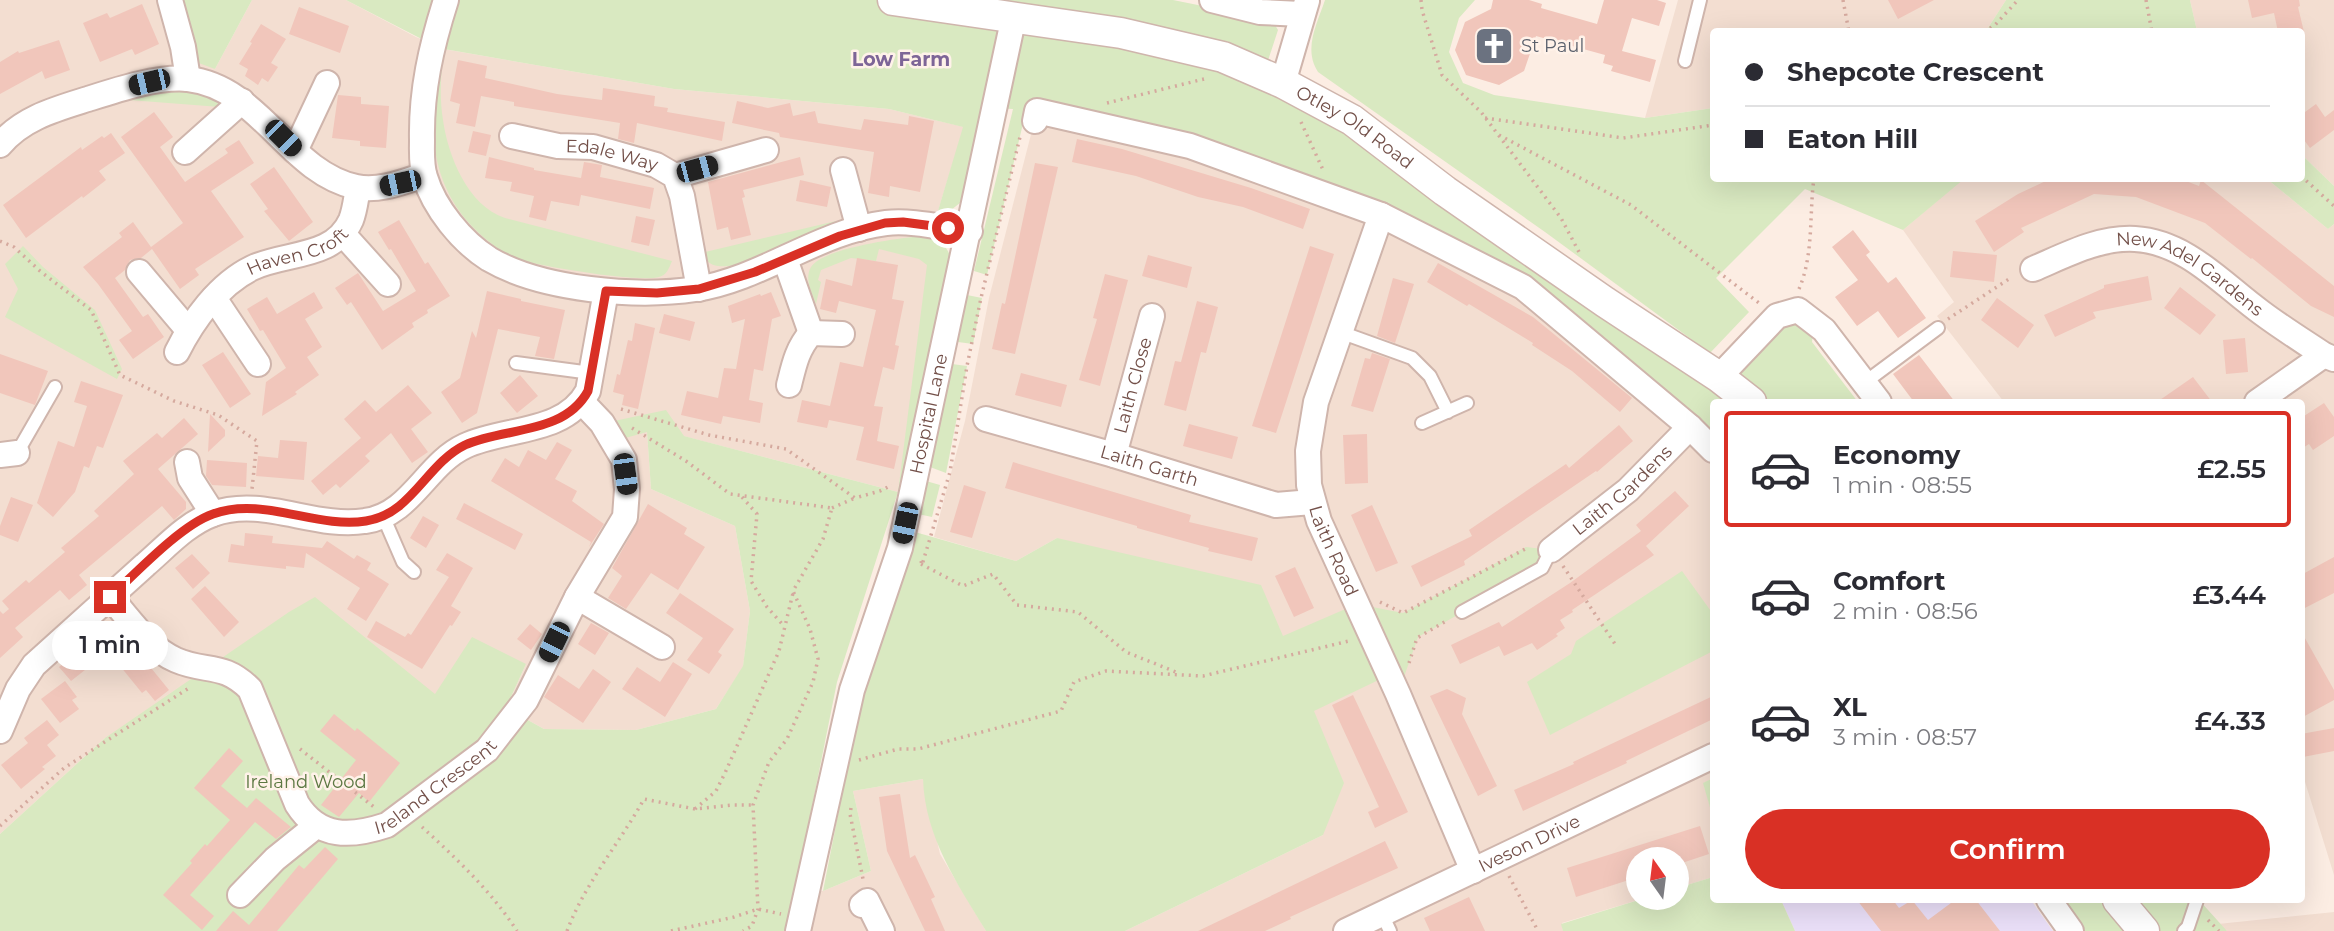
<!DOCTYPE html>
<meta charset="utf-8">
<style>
:root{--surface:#fff;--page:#f7f7f7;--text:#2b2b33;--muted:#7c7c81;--line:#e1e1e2;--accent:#d93025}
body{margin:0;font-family:Montserrat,sans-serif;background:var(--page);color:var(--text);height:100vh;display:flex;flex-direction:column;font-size:26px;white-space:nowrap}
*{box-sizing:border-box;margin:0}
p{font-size:23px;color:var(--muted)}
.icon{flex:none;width:38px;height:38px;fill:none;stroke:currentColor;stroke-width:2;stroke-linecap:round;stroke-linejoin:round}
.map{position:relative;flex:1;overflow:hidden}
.sheet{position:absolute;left:1710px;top:399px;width:595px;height:504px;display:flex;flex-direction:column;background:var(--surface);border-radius:7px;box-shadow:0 7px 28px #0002}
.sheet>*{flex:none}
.hud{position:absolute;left:1710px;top:28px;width:595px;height:154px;border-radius:7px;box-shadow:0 7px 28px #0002;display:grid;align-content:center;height:154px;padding:0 35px;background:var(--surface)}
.needle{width:46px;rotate:346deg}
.tools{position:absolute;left:1626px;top:847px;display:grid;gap:14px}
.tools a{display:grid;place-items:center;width:63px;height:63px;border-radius:50%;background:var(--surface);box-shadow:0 7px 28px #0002;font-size:35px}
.end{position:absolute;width:32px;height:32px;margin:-16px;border:9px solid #d93025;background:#fff;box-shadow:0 0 0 4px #fff}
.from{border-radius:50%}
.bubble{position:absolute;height:49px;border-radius:24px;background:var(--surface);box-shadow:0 7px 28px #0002;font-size:23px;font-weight:600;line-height:49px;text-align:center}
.car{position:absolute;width:21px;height:42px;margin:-21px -10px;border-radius:9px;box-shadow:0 0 5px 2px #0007;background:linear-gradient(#222 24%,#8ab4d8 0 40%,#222 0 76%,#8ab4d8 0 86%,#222 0)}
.hud b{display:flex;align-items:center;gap:24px;height:66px;font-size:26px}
.hud b+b{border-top:2px solid var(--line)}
.hud i{width:18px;height:18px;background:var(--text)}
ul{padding:12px 0 0;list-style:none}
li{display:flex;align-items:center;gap:21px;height:116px;margin:0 14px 10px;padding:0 21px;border:4px solid transparent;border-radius:7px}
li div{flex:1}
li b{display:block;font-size:26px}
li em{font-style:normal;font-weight:600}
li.selected{border-color:var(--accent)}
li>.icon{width:63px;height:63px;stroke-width:1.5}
.action{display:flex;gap:14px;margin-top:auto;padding:14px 35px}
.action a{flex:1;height:80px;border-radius:42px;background:var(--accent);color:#fff;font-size:28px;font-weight:600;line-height:80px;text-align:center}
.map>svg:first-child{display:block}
.residential{fill:#f3ded1}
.education{fill:#eadff8}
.green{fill:#d9e9c1}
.building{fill:#f1c6bb}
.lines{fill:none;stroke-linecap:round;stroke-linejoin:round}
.service-casing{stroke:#cfb5ac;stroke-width:16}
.minor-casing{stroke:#cfb5ac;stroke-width:28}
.tertiary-casing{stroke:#cfb5ac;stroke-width:33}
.path{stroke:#d5a99e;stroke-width:3.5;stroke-dasharray:2 5;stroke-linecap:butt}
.service{stroke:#fff;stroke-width:12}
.minor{stroke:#fff;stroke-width:24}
.tertiary{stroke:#fff;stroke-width:30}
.route{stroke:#d93025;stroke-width:9}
.labels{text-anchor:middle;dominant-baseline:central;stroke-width:5;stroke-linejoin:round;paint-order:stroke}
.worship-label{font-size:18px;fill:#5b616d;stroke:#fff2e9;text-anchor:start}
.street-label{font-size:18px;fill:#735049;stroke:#fff2e9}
.park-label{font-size:18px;fill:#5c7842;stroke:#fff2e9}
.neighbourhood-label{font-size:19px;font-weight:bold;fill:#7d6597;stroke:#fff2e9}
</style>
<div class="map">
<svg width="2334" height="931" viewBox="0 0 2334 931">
<rect width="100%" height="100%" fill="#fcede3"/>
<path class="residential" d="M0 0H171L215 69 252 0H346L416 37 449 50 674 89 889 109 964 127 937 214 898 492 683 436 647 432 651 489 735 526 750 611 743 667 716 709 636 730 544 729 506 708 526 664 436 694 105 738 0 834Z
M1678 0H2006L1986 31 1713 32V108L1645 118Z
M2190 0H2334V186L2301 154V32L2197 31Z
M1037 111 1190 146 1523 287 1713 450V778L1704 783 1713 818V877L1677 888 1676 859H1638V898H1645L1562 923 1563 931H1125L1323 835 1057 538 1016 561 934 537 965 421 989 298Z
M1964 178 2267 179 2328 229 2334 224V875L2301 769V402H2004L1937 316 1954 302 1903 230Z
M923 779 940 854 986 931H787L796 889 823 891 871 871 853 791Z
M2334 912V931H2227L2218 924Z"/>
<path class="education" d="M1781 900H2031L2053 931H1795Z"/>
<path class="green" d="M170 0H252L215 69 185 58Z
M346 0H1173L1272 20 1278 30 1260 85 1319 114 1436 201 1719 394 1782 324 1798 323 1813 333 1812 342 1858 402H1713V450L1523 287 1190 146 1026 111 987 275 974 271 1013 109 987 108 965 199 951 210 937 214 963 127 889 109 674 89 444 49C441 72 439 96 443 120 448 156 468 206 505 218L672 261C669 268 667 275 659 277 640 283 538 266 517 259 498 252 471 228 460 212 423 160 433 106 439 48Z
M1325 0H1475L1459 18 1449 52 1463 83 1494 95 1645 118 1713 108V178L1964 179 1903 230 1805 189 1716 278 1749 312 1710 353 1545 232 1318 72C1303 49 1317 24 1325 0Z
M2006 0H2190L2197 31H1986Z
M159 92H189L215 99 220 107 129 100Z
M2301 154 2334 186V224L2328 229 2267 179 2301 178Z
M836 221C824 236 799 238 781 245 762 253 740 269 718 266 710 265 705 260 701 253Z
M922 236C941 237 947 246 953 263L903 492H898L837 682 787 931H0V834L105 738 289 612 315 597 435 694 472 637 526 664 506 708 544 729 636 730 716 709 743 666 750 611 735 526 651 489 647 432 618 440 614 421 666 410 684 436 898 492 927 265 919 259 879 249 876 261 851 258 821 270 818 280 821 282 816 304C812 293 804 279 811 267 823 248 900 238 922 236Z
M23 246 43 267 95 310 122 369 117 379 5 317 18 289 5 264Z
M967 295 982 298 973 344 958 342Z
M952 364 967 366 946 473 930 467Z
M926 481 940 485 932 517 918 514Z
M915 532 1016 561 1057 538 1261 585 1283 636 1357 604 1403 613 1526 547 1551 550 1542 568 1418 637 1398 694 1389 675 1314 711 1344 783 1323 835 1125 931H986C957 883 925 837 923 779L853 791 871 871 823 891 862 693Z
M1682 571 1713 614V651L1550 735 1527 682 1571 654 1576 641Z
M1713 778V818L1703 783Z
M1713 877V900H1781L1795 931H1563L1561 924 1645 898H1676L1677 888Z
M2064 900H2199L2227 931H2085Z"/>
<path class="building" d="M1493 0H1529L1542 4 1541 8 1597 24 1604 0H1657L1666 3 1659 26 1632 18 1622 51 1656 60 1650 82 1611 71 1613 66 1603 63 1605 55 1536 36 1524 71 1499 85 1466 75 1455 50 1465 22 1491 9Z
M1888 0H1934L1898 19Z
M2248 0H2299L2300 6 2298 7 2304 32H2278L2274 13 2252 18Z
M142 4 159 44 135 55 132 49 100 62 83 23 107 13 110 18Z
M299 7 349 26 340 53 289 34Z
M261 24 286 39 271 63 278 67 268 82 262 78 258 85 245 76 248 69 239 64 252 43 250 42Z
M59 40 70 70 45 79 42 71 0 94V62L18 51 19 53Z
M458 60 487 66 485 78 557 94 602 100 603 88 655 96 654 106 668 108 667 112 725 122 722 141 637 123 634 143 618 139 620 123 514 106V102L481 96 475 127 456 123 460 104 450 101Z
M338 95 361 97V104L389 106 386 148 360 146V141L332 138Z
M737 101 768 108 790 103 793 116 815 111 818 123 861 130 864 119 908 125 909 116 934 121 920 192 890 186 889 197 868 193 874 152 780 137 779 133 732 123Z
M2316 104 2325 117 2334 110V130L2310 148 2301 136V115Z
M154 112 173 137 160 147 185 182 228 153 225 149 239 140 254 163 211 191 244 237 195 269 199 275 180 289 152 249 141 258 130 260 125 270 115 278 143 317 148 314 164 337 133 359 119 340 132 331 98 284 83 267 122 237 119 233 133 222 151 247 183 223 121 137Z
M473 131 491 135 486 156 468 152Z
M111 133 125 153 99 171 106 180 83 198 82 196 26 238 3 205 81 147 82 150 102 136 104 138Z
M1077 139 1122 149 1251 188 1310 209 1303 229 1243 207 1198 197 1136 176 1072 162Z
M489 157 534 168V170L581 178 584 162 602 165 600 177 654 188 650 209 581 195 579 206 551 201 546 221 529 217 534 196 510 191 512 182 485 178Z
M800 157 804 175 743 190 745 197 742 198 751 235 731 240 728 227 717 230 708 182Z
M1035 163 1058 167 1015 354 992 349 1002 303 1005 304Z
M274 167 313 222 289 241 264 211 268 209 250 184Z
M2052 178H2178L2199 186 2201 180 2334 286V317L2311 306 2252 258 2251 259 2205 223 2136 197 2094 194 2021 228 2024 232 1994 252 1975 221 2018 194Z
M800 180 831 187 827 207 796 201Z
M636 216 655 220 649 246 631 242Z
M399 220 425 264 428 262 450 296 427 310 428 313 412 323 414 327 382 350 351 302 347 305 335 288 358 273 383 311 416 291 391 249 389 250 378 232Z
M1853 230 1870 252 1866 255 1888 283 1896 277 1926 318 1898 338 1878 311 1857 326 1835 297 1858 280 1832 247Z
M1310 246 1334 254 1276 433 1252 426Z
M1953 251 1997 255 1994 282 1950 277Z
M1148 255 1192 267 1187 288 1142 276Z
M857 258 898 265 892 299 904 301 895 345 899 346 894 370 883 367 874 406 883 407 877 441 899 446 894 469 856 460 864 427 829 420 827 428 797 422 802 400 830 406 840 362 863 367 876 310 839 301 836 313 820 309 826 279 852 286Z
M1438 263 1533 317 1632 398 1620 412 1572 371 1532 345 1533 343 1469 304 1467 306 1427 282Z
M1105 274 1128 280 1100 386 1079 380 1097 319 1093 318Z
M2148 276 2152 300 2093 312 2096 318 2055 337 2044 315 2104 288V285Z
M1393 278 1414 284 1395 343 1377 336Z
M2180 287 2216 315 2200 335 2164 308Z
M487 291 521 299V301L565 310 554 359 535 356 540 337 498 329 477 413 462 423 441 392 460 378 472 331 476 338Z
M314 292 323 308 305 319 322 347 307 357 319 375 295 392 297 394 262 416 266 382 286 368 263 330 260 331 247 309 267 297 277 314Z
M771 292 781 316 772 319 763 371 754 369 749 400 763 403 760 423 723 416 721 424 681 415 687 391 718 398 724 368 736 369 745 319 732 323 728 306 760 294 761 296Z
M1997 298 2034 325 2018 348 1981 320Z
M1197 301 1218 307 1206 353 1201 352 1186 411 1164 405 1175 361 1181 362Z
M664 314 695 322 690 341 659 333Z
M635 323 655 328 638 409 622 405 624 395 613 392 617 374 620 375 628 340 632 341Z
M2245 338 2248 372 2226 374 2223 340Z
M223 352 251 394 230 408 202 365Z
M1372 353 1390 359 1373 412 1351 406 1365 358 1370 359Z
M0 354 48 371 35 405 0 393Z
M1919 355 1955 402H1914L1893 374Z
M1021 373 1067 385 1061 407 1015 395Z
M520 375 538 396 517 413 500 393Z
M2193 377 2212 402H2157Z
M81 381 123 395 103 448 97 446 89 468 84 466 75 492 53 517 37 503 58 441 74 447 87 406 74 402Z
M408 385 432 413 411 429 428 452 412 463 391 433 365 456 370 461 340 488 336 484 323 495 311 481 361 438 344 419 365 400 376 412Z
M2324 403 2334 417V436L2313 450 2309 444 2301 449V418Z
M210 414 225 430V436L208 452Z
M184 418 198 434 158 469 186 502V509L174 520 162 506 79 575 87 585 69 600 60 590 15 628 23 637 0 658V611L3 614 9 609 2 601 26 580 29 583 65 552 61 548 99 516 94 511 134 474 123 461 157 433 162 438Z
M1189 424 1238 437 1232 459 1183 446Z
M1619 425 1633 441 1597 472 1596 471 1464 561 1465 565 1421 587 1411 566 1472 536 1469 530 1566 464 1569 468Z
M1367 434 1368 483 1345 484 1343 435Z
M280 440 307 442 304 480 256 476 258 456 278 458Z
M557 442 572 450 555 479 577 491 572 501 604 524 589 547 591 542 491 481 505 458 519 467 528 450 546 460Z
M207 460 247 463 246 487 212 485 206 476Z
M1013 462 1191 515 1189 522 1258 538 1252 561 1208 551 1209 548 1137 528V526L1005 488Z
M964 485 986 492 972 538 950 532Z
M1675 491 1689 506 1646 546 1654 555 1572 610 1573 612 1560 620 1565 628 1556 634 1558 636 1537 650 1532 643 1504 656 1499 646 1460 664 1451 645 1499 622 1502 627 1570 583 1641 531 1636 525Z
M11 497 33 505 18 542 0 535V526Z
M464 503 523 534 515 550 456 519Z
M648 504 687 528 684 534 705 547 678 590 651 573 626 609 608 598 622 576 612 568Z
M1372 505 1398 563 1376 572 1351 515Z
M423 516 439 525 426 548 410 538Z
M245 533 273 536 272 543 322 548 327 541 354 559 357 555 371 563 367 570 389 584 366 621 347 609 360 588 306 553 304 568 286 566V569L228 562 231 544 244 546Z
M447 553 473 568 451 606 461 612 452 626 450 625 422 669 367 637 376 621 405 637 408 633 411 635 449 577 436 570Z
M192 554 210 573 193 589 175 568Z
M2334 557V593L2301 610V575Z
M1295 567 1314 608 1294 617 1275 576Z
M205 586 239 622 224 637 191 599Z
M680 593 734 629 718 652 722 655 709 674 687 660 703 638 666 613Z
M591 623 609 633 595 655 578 644Z
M530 624 542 634 531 650 517 639Z
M2301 631 2334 690V700L2301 718Z
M134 647 169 690 155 701 146 690 142 693 116 661Z
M78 651 90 666 71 681 59 667Z
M673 662 692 674 665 717 622 689 637 667 660 682Z
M593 669 611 682 583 723 544 697 558 675 579 689Z
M65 681 77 697 72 700 79 709 60 723 41 699Z
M1447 689 1466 698 1462 714 1497 786 1478 796 1430 696Z
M1353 695 1408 812 1375 828 1368 812 1379 807 1332 705Z
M1713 696V719L1626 761 1627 763 1523 811 1514 790 1574 764 1573 762Z
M334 714 355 731 357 728 400 763 369 802 359 793 339 817 321 805 356 760 320 731Z
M47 720 59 735 47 745 56 756 42 767 45 769 21 789 1 765 28 743 24 738Z
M2334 728V751L2303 757 2301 734Z
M229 748 243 761 221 786 247 808 256 798 291 827 276 839 255 822 190 895 214 916 202 930 163 895 192 863 190 861 205 844 207 846 230 820 194 788Z
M900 794 910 858 915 855 935 897 931 899 945 931H925L887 851 879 797Z
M1700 826 1709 854 1676 865V859H1638V877L1576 897 1567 868Z
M1385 841 1398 868 1290 917 1291 919 1265 931H1198Z
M325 847 338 859 277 931H216L233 911 249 925 299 865 304 869Z
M1469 897 1485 931H1430L1424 918Z
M1857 900H1893L1899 908 1912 900 1928 920 1955 900H1976L2000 931H1881Z"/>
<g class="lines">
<g class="service-casing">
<path id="service" d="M1685 61 1700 0
M1340 332 1412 358 1430 376 1448 412
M516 363 591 373
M1864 383 1938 328
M1422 423 1467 403
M17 453 55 387
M383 516 403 562 414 572
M1462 612 1542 568 1551 550
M1382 914 1390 931
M2184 931 2188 927 2197 900"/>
</g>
<g class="minor-casing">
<g id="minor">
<path d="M170 0 183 47 188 79"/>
<path d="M446 0C431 47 421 91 422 140 422 152 421 165 425 177 434 208 462 242 489 259 542 290 636 298 696 289 762 279 819 231 886 223 913 220 943 228 970 231"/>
<path d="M1212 0 1260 12 1301 14"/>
<path d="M1283 83 1307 1"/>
<path d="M1035 121 1037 111 1190 146 1381 215 1523 287 1690 427 1713 450"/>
<path id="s1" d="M512 136 558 146 593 147 656 165 675 176 682 196 699 289"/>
<path d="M0 145C22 118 56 109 88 99 116 90 158 76 188 79 260 87 288 172 356 187 378 192 403 182 424 175"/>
<path d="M295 151 327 83"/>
<path d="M185 152 242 101"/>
<path d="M843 170 859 229"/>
<path d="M675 176 766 150"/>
<path id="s2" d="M1381 215 1316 402 1308 451 1309 485 1319 521 1398 694 1473 871"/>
<path d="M343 234 388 284"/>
<path d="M785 259 811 333"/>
<path id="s3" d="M2033 269C2066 255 2099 237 2135 239 2187 242 2223 285 2262 313 2282 328 2303 341 2324 355L2334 359"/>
<path d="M139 272 188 330"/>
<path d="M214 298 258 364"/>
<path id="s4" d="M177 352C193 320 219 284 252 268 285 252 334 259 351 220 355 210 356 198 358 188"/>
<path d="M1719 377 1777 316 1798 310 1824 330 1879 402"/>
<path d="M789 385C794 365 797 349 811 333L842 334"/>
<path d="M2257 402 2324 355"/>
<path id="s5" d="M986 419 1114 455 1276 505 1312 502"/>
<path d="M0 455 17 453"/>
<path id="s6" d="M1114 455 1152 316"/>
<path d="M187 462 190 478 213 514"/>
<path id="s7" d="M1551 550 1628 490 1690 427"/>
<path id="s8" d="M110 597C130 619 148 648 176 660 206 673 223 662 250 689L297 804C319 839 351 837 387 825L487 750 526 700 577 597 625 517 627 489 624 460 602 423 582 402"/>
<path d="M577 597 662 647"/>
<path d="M0 731 18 689 34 665C71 632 108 598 145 565 166 547 186 524 213 514 263 496 315 529 365 521 411 515 426 464 465 446 505 427 564 435 588 391L606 291"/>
<path d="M240 895 275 859 316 826"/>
<path d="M2049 900 2071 931"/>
<path d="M862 905 867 901 882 931"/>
<path id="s9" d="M798 931 852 690 900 548 1014 16"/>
<path id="s10" d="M1346 931 1713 756"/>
</g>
</g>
<g class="tertiary-casing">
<g id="tertiary">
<path id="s11" d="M893 0 1121 33 1223 57 1283 83 1352 120 1445 191 1605 302 1719 377 1751 402"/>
<path d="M2118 900 2144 931"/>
</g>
</g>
<path class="path" d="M1421 0 1422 10 1442 75 1481 112 1561 218 1579 252
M1843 0 1849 32
M2146 0 2152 32
M1984 32 1995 25 2018 0
M1107 103 1204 79
M1485 118 1623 138 1713 125
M1301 122 1324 172
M1499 135 1631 205 1759 303
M2301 176 2334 206
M0 241 14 247 40 271 91 310 120 375 174 401 218 415 257 441 252 489
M1799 289C1814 254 1809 215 1814 178
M1948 319 2012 277
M621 409 709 435 786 449 855 498 880 491 892 485
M632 428 686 461 730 494 832 508 823 539 793 591 810 629 818 659 813 682 787 739 769 762 753 805 758 909 752 926 743 931
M742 497 757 514 751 581 767 607 784 626
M832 508 855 498
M921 561 922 565 950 472 967 366 981 298 1020 137
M921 564 963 586 993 574 1017 605 1078 612 1126 652 1176 672
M1563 566 1615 644
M1380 602 1403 613 1529 547
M1409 663 1417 638 1448 620
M300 749 374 807
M859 760 898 749H918L1061 711 1074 682 1106 671 1203 676 1349 641
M851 808 850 814 863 879
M695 809 716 791 725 773 779 651 793 593
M0 826 64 768 189 688
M422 827C456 858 492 892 517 931
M1509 876 1538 931
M2208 920 2219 931
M567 931C585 883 619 844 644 799L695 809 733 805H753
M671 931 734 917 758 909 781 914"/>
<use href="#service" class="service"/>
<use href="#minor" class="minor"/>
<use href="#tertiary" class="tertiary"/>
</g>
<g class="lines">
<path class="route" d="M110 597C136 573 181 525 213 514 263 496 316 529 366 521 412 514 426 464 465 445 505 427 564 435 588 391L606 291 657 293 699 289 755 272 840 236 885 223 903 222 948 228"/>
</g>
<defs>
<g id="church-square" transform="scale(2.0125)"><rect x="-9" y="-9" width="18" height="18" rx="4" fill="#6b7280" stroke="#fff2e9"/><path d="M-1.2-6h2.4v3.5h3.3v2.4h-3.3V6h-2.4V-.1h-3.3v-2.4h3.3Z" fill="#fff"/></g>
</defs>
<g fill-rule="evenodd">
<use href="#church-square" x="1494" y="46"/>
</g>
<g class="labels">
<g class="worship-label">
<text x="1521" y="46">St Paul</text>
</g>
<g class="street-label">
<text stroke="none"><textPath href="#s11" startOffset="485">Otley Old Road</textPath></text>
<text stroke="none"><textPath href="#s1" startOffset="102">Edale Way</textPath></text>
<text stroke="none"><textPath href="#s4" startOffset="163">Haven Croft</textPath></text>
<text stroke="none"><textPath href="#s3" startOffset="172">New Adel Gardens</textPath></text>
<text stroke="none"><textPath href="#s6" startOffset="72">Laith Close</textPath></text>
<text stroke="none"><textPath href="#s9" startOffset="534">Hospital Lane</textPath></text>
<text stroke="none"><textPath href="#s5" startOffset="170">Laith Garth</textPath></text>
<text stroke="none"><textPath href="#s7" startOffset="93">Laith Gardens</textPath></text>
<text stroke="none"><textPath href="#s2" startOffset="352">Laith Road</textPath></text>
<text stroke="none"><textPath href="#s8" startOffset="460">Ireland Crescent</textPath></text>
<text stroke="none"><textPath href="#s10" startOffset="203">Iveson Drive</textPath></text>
</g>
<g class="park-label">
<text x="306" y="782">Ireland Wood</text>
</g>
<g class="neighbourhood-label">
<text x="901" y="59">Low Farm</text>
</g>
</g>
</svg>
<div class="tools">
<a><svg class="needle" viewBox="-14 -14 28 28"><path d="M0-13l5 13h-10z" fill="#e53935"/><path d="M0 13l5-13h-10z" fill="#7c7c81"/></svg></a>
</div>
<i class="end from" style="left:948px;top:228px"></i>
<i class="end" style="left:110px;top:597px"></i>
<div class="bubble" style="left:52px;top:621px;width:116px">1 min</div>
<i class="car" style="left:149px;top:82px;rotate:257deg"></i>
<i class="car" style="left:283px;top:138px;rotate:135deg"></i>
<i class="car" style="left:697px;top:169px;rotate:75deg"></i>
<i class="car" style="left:400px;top:183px;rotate:258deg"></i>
<i class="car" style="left:625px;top:474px;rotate:172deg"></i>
<i class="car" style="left:905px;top:523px;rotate:192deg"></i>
<i class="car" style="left:554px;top:642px;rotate:206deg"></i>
<div class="hud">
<b><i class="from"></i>Shepcote Crescent</b>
<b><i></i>Eaton Hill</b>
</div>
<section class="sheet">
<ul>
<li class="selected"><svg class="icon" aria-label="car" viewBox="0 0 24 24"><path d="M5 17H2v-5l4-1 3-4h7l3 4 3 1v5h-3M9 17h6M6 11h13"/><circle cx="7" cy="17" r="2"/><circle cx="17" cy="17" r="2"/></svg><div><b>Economy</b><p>1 min · 08:55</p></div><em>£2.55</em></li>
<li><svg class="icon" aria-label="car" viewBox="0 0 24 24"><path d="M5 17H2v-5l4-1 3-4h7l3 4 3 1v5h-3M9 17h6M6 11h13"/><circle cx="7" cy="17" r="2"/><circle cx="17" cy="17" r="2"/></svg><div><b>Comfort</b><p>2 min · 08:56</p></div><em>£3.44</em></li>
<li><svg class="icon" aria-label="car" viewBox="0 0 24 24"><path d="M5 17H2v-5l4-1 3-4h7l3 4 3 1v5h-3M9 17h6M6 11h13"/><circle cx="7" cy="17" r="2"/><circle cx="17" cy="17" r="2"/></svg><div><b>XL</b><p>3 min · 08:57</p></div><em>£4.33</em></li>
</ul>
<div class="action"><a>Confirm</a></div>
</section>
</div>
